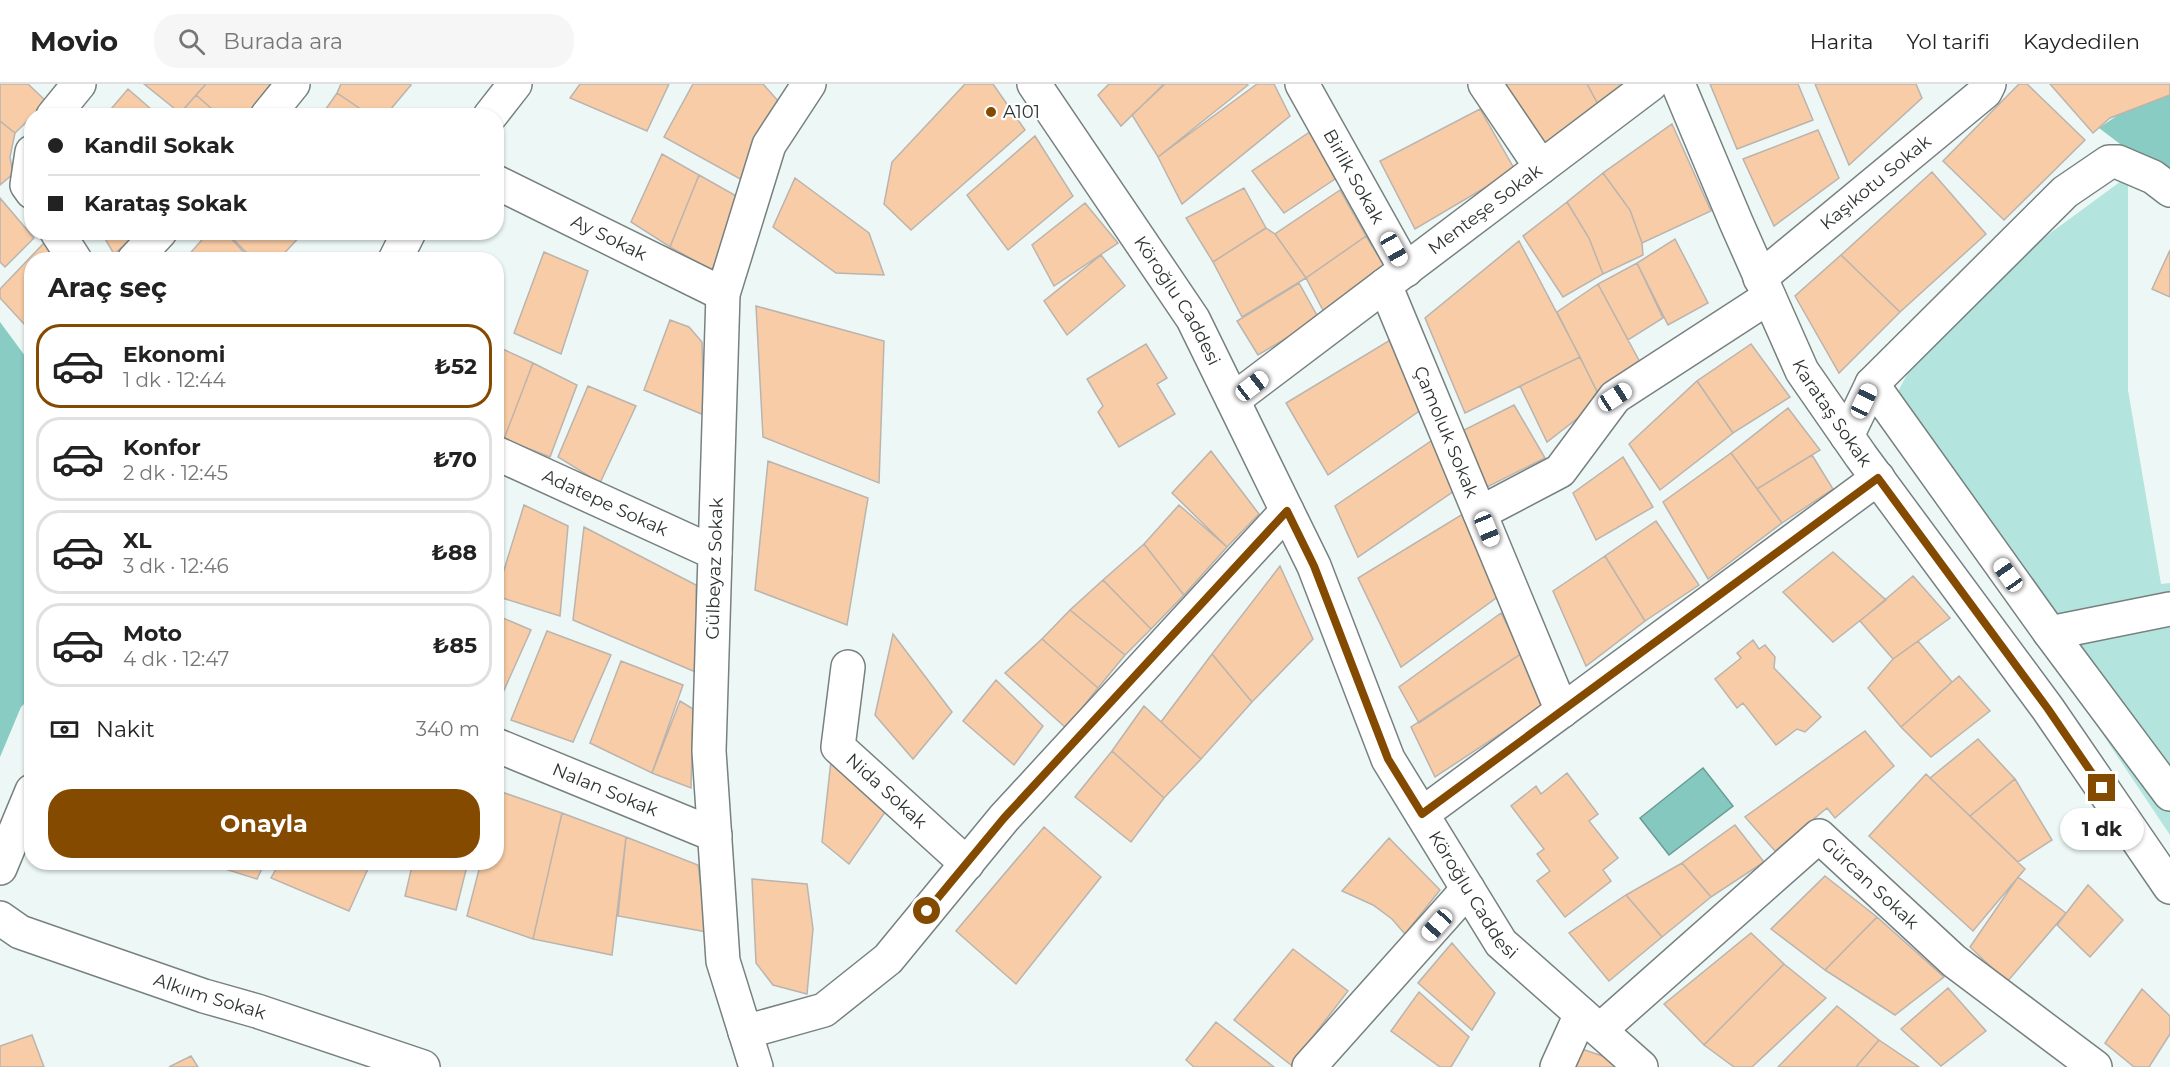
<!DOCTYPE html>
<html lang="tr">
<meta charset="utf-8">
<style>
:root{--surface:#fff;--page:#f6f6f6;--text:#222;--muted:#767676;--line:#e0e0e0;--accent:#844a00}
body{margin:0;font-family:Montserrat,sans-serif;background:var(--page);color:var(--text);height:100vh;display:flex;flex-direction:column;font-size:22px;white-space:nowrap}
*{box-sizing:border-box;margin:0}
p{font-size:20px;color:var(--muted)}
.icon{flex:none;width:33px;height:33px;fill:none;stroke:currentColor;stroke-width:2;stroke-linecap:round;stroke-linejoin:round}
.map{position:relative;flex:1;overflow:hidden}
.sheet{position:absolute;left:24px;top:168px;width:480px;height:618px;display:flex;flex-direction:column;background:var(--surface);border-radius:24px;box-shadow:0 2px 4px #0004}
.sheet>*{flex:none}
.top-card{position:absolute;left:24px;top:24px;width:480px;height:132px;border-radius:24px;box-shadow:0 2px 4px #0004;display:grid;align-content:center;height:132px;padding:0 24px;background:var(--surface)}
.end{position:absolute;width:27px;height:27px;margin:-14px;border:8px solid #844a00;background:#fff;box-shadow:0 0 0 3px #fff}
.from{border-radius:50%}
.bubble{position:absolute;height:42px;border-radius:21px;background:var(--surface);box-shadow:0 2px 4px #0004;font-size:20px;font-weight:700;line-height:42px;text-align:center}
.car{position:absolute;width:18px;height:36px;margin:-18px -9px;border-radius:8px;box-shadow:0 0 4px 2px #0007;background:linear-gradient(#fff 24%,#345 0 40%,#fff 0 76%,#345 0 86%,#fff 0)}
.top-card b{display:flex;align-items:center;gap:21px;height:57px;font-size:22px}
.top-card b+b{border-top:2px solid var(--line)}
.top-card i{width:15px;height:15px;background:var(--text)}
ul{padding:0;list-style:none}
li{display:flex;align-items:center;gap:18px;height:84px;margin:0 12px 9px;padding:0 12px;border:3px solid var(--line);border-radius:24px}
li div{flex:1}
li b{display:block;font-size:22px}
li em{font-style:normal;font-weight:700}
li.current{border-color:var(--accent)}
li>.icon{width:54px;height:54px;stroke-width:1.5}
h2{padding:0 24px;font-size:27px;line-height:72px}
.pay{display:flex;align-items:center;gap:15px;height:66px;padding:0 24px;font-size:22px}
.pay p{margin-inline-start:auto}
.action{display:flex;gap:12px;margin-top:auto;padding:12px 24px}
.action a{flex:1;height:69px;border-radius:24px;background:var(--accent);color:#fff;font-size:24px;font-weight:700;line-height:69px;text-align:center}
header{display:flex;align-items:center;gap:36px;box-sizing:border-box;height:84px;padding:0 30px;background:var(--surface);border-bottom:2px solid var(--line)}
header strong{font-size:28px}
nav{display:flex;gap:33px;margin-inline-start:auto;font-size:21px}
.search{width:420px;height:54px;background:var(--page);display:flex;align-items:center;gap:15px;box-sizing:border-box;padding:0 21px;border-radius:24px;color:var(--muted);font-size:22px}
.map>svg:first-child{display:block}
.green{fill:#b3e4de}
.forest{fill:#88ccc3}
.water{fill:#84c8bf;stroke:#6a9c95;stroke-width:1.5}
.building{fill:#f7cca6;stroke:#bbb4ae;stroke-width:1.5}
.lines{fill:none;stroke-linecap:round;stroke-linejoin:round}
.minor-casing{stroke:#77817f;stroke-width:36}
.minor{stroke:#fff;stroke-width:33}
.route{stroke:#844a00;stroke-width:8}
.poi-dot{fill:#844a00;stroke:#fff;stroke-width:2}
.labels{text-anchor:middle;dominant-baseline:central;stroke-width:4.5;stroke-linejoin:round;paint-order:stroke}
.poi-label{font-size:18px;fill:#2f3433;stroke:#fff;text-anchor:start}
.street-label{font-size:18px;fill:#2f3433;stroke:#fff}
</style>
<header>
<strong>Movio</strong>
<div class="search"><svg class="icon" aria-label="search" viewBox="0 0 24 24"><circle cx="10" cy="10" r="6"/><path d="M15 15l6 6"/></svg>Burada ara</div>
<nav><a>Harita</a><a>Yol tarifi</a><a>Kaydedilen</a></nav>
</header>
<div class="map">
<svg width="2170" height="983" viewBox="0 0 2170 983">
<rect width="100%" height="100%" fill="#edf8f6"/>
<path class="green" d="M2128 92V306L2161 500 2170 499V751L2019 525 1882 337 1909 287 2023 169Z"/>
<path class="forest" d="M2163 0H2170V98L2099 44Z
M0 238 31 280 32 612 21 623 0 673Z"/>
<path class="water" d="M1703 684 1733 722 1669 771 1640 734Z"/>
<path class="building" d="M0 0H28L47 18 15 49 0 37Z
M144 0H206L180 29Z
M206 0H281L251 32H220L196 11Z
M341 0H410L411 1 385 32H371L337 9Z
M580 0H669L647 47 570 14Z
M693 0H763L780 19 742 96 664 53Z
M965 0H993L1025 46 911 146 884 120 892 78Z
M1109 0H1164L1121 42 1098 11Z
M1165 0H1247L1248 1 1158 73 1132 31Z
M1257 0H1274L1290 32 1182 120 1158 73Z
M1502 0H1587L1599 22 1537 65Z
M1587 0H1623L1599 22Z
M1710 0H1798L1813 36 1737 65Z
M1815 0H1916L1922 14 1849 81Z
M2019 0H2027L2085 56 2004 136 1943 77Z
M2050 0H2170V11L2110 34 2093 49Z
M128 5 159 32H105Z
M337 9 371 32H321Z
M196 11 220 32H178Z
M1480 25 1515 86 1415 145 1380 77Z
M0 37 15 49 10 73 13 90 0 101Z
M1672 40 1711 127 1642 159 1630 126 1603 89Z
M1818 46 1839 94 1774 142 1743 75Z
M1311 47 1335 95 1284 129 1252 87Z
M1035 52 1073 112 1008 166 967 111Z
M662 70 699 91 670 163 631 138Z
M1932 88 1986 150 1900 228 1841 171Z
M1603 89 1630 126 1642 159 1643 171 1603 190 1589 154 1567 118Z
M699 91 740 114 712 186 670 163Z
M795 94 869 149 884 191 836 189 773 143Z
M1244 104 1266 144 1213 178 1186 134Z
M1340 106 1366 152 1306 194 1275 150Z
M0 114 34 154 5 183 0 178Z
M1567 118 1589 154 1603 190 1563 213 1523 152Z
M1085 119 1118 159 1054 202 1032 161Z
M1266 144 1275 150 1306 194 1242 233 1213 178Z
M101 148H139L114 170Z
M209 148H225L251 176H184Z
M226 148H304L278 176H254Z
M1366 152 1386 185 1325 230 1306 194Z
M1675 155 1708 219 1668 241 1637 179Z
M1519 157 1580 273 1465 329 1425 234Z
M44 159 57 176H32V235L25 241 0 214V205Z
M2170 166V213L2152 205Z
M544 168 588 187 561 270 514 249Z
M1101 171 1125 202 1067 251 1044 217Z
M1841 171 1900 228 1839 289 1795 212Z
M1637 179 1663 234 1628 256 1598 200Z
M1299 199 1319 235 1258 271 1237 237Z
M1598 200 1641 280 1598 309 1557 228Z
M756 222 884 257 879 399 763 353Z
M670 236 689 243 702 258 704 331 644 306Z
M1395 253 1425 323 1328 391 1286 319Z
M1146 260 1167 294 1157 300 1175 330 1119 363 1098 328 1103 322 1087 295Z
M1751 260 1790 313 1733 349 1697 297Z
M496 262 533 279 504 355 496 350Z
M1580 273 1601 316 1547 358 1520 302Z
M533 279 577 301 550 373 504 355Z
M1697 297 1733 349 1660 406 1629 360Z
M588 302 636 322 600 399 558 373Z
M1514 321 1545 374 1483 405 1460 348Z
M1788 324 1820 366 1757 405 1731 369Z
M1434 355 1450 374 1441 381 1457 405 1358 473 1335 422Z
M1211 367 1259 430 1227 463 1172 409Z
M1731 369 1782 439 1708 495 1663 418Z
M1812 371 1833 405 1782 439 1757 405Z
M1623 373 1653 423 1596 456 1573 409Z
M768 377 868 414 847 541 755 506Z
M524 421 568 442 560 532 496 512Z
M1179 421 1227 463 1184 511 1144 460Z
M1466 428 1503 509 1401 583 1358 494Z
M1656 437 1699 501 1645 537 1605 472Z
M584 443 696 501 698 589 573 536Z
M1144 460 1184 511 1151 545 1103 496Z
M1833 468 1886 516 1833 558 1783 508Z
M1605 472 1645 537 1586 582 1553 507Z
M1280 482 1313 555 1252 618 1212 570Z
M1913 492 1950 534 1893 575 1860 537Z
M1103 496 1151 545 1125 571 1070 526Z
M1070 526 1125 571 1098 604 1042 555Z
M1501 529 1522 569 1419 639 1399 603Z
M496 531 531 546 496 624Z
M547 547 611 571 573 658 511 636Z
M893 550 952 628 913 675 875 631Z
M1042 555 1098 604 1066 644 1005 589Z
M1753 556 1759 565 1765 561 1775 573 1774 584 1821 633 1805 648 1797 645 1776 661 1743 619 1737 624 1715 595 1741 574 1737 569Z
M1918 557 1952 598 1901 643 1868 604 1893 575Z
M1522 569 1547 619 1435 693 1411 643Z
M1212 570 1252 618 1201 675 1161 638Z
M621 577 683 601 652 689 590 659Z
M1959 592 1990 627 1931 673 1901 643Z
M996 596 1043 642 1014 681 963 637Z
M680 617 693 625 691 704 652 689Z
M1144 622 1201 675 1164 714 1112 667Z
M1865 647 1894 682 1835 734 1827 724 1775 767 1745 733Z
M1978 655 2015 695 1970 732 1930 694Z
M1112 667 1164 714 1131 758 1075 713Z
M831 677 888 724 849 780 822 758Z
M1567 689 1598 730 1589 737 1618 774 1603 786 1611 797 1565 833 1537 797 1550 787 1537 770 1544 765 1511 722 1536 702 1541 710Z
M1926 690 2025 785 1973 847 1869 752Z
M2015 695 2052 756 2018 778 1970 732Z
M499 707 562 729 533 855 467 832 481 778H496V717Z
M562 729 626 753 612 871 533 855Z
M1735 741 1764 778 1711 813 1682 779Z
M1044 743 1101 793 1016 900 956 847Z
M626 753 698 781 707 848 618 832Z
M1389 754 1440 806 1405 850 1392 835 1373 821 1342 807Z
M203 778H265L257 795Z
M280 778H371L349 827 271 794Z
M413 778H468L456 826 405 812Z
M1682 779 1711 813 1662 853 1626 811Z
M1825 792 1877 833 1825 886 1771 845Z
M2018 793 2066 829 2007 898 1970 863Z
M752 795 807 800 813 845 807 910 773 901 756 879Z
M2088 801 2123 836 2090 873 2057 841Z
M1626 811 1662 853 1609 897 1569 849Z
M1877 833 1944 893 1895 931 1825 886Z
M1751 849 1784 880 1704 961 1664 920Z
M1452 859 1495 909 1472 946 1418 899Z
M1293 865 1348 907 1291 981 1234 936Z
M1784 880 1826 914 1752 983H1734L1704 961Z
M1948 904 1986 947 1941 982 1901 945Z
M2142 905 2170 932V950L2149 983H2134L2105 959Z
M1419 908 1469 953 1451 983H1440L1391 947Z
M1837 922 1879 956 1856 983H1778Z
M1216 938 1274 983H1194L1186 976Z
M32 951 44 983H0V962Z
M1879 956 1919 983H1856Z
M1576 963 1626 980 1625 983H1569Z
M191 972 198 983H169Z"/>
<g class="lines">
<g class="minor-casing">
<g id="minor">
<path id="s1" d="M1034 0 1193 235 1314 482 1388 675 1501 859 1641 983"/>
<path id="s2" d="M1302 0 1406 186"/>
<path d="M1485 0 1541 83"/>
<path id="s3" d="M1678 0 1736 138 1802 287 1861 372 2048 625 2170 803"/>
<path d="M53 32 79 0"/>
<path d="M267 32 293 0"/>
<path d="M490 32 515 0"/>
<path d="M32 68 27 101 32 108"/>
<path id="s4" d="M496 98 723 210"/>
<path d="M57 148 75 176"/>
<path d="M134 176 160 148"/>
<path d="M395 176 409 148"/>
<path id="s5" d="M1760 194 1985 8 1989 0"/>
<path id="s6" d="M1385 201 1562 627"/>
<path d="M1872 300 2050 549 2170 525"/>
<path id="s7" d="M1233 316 1651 0"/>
<path d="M1847 352 1872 300 2065 108 2109 78H2118L2153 93 2170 106"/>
<path id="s8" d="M496 369 715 469"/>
<path d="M1480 429 1560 387 1615 313 1769 213"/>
<path d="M2050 549 2170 710"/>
<path id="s9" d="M848 583 838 663 967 780"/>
<path id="s10" d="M496 661 715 751"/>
<path d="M1422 730 1878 394"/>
<path d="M0 784 32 707"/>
<path id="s11" d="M0 834 20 848 204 912 257 927 423 983"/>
<path id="s12" d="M1600 946 1819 752 1954 877 2095 983"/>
<path d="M745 948 824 926 888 875 1004 734 1287 427"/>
<path id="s13" d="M756 983 723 877 709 667 723 210 769 61 809 0"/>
<path d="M1309 983 1468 805"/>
<path d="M1557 983 1581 930"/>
</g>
</g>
<use href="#minor" class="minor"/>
</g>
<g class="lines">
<path class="route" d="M927 827 1004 734 1287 427 1314 482 1388 675 1422 730 1878 394 2048 625 2102 704"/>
</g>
<circle class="poi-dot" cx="991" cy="28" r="6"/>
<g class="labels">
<g class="poi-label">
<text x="1003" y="28">A101</text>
</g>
<g class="street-label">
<text stroke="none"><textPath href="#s2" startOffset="106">Birlik Sokak</textPath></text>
<text stroke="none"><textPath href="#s5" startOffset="150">Kaşıkotu Sokak</textPath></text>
<text stroke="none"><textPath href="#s7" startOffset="316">Menteşe Sokak</textPath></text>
<text stroke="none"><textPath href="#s4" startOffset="126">Ay Sokak</textPath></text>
<text stroke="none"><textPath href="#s1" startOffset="260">Köroğlu Caddesi</textPath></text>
<text stroke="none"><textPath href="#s3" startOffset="364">Karataş Sokak</textPath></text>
<text stroke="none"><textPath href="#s6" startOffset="159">Çamoluk Sokak</textPath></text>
<text stroke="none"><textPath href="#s8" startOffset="120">Adatepe Sokak</textPath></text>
<text stroke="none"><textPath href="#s13" startOffset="504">Gülbeyaz Sokak</textPath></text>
<text stroke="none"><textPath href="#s10" startOffset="118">Nalan Sokak</textPath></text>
<text stroke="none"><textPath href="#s9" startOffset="146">Nida Sokak</textPath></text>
<text stroke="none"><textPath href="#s12" startOffset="362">Gürcan Sokak</textPath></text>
<text stroke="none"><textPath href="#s1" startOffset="926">Köroğlu Caddesi</textPath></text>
<text stroke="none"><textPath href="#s11" startOffset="225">Alkıım Sokak</textPath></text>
</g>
</g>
</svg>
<i class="end from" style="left:927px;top:827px"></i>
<i class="end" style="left:2102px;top:704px"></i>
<div class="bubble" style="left:2060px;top:724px;width:84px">1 dk</div>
<i class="car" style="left:1394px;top:165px;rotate:151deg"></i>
<i class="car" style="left:1252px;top:302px;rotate:52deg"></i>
<i class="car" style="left:1615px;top:313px;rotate:57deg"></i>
<i class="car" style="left:1864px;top:317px;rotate:25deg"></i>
<i class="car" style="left:1487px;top:445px;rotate:158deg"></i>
<i class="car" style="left:2008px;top:491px;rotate:325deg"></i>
<i class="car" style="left:1437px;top:841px;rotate:222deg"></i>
<div class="top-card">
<b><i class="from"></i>Kandil Sokak</b>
<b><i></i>Karataş Sokak</b>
</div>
<section class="sheet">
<h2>Araç seç</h2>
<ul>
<li class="current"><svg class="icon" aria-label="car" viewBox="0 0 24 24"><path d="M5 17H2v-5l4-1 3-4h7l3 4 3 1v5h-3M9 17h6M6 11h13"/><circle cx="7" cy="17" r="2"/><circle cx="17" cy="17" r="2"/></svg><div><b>Ekonomi</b><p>1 dk · 12:44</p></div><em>₺52</em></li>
<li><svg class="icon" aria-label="car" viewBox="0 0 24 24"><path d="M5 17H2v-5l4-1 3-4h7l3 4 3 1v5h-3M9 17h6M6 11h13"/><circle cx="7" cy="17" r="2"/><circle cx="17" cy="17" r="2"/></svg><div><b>Konfor</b><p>2 dk · 12:45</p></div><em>₺70</em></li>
<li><svg class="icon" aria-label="car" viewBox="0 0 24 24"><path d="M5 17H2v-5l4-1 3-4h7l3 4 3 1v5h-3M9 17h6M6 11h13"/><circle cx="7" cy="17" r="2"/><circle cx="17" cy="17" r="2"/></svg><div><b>XL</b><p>3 dk · 12:46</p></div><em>₺88</em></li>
<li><svg class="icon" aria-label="car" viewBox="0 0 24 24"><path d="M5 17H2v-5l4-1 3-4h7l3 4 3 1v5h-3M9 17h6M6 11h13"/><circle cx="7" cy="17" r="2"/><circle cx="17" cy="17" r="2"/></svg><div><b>Moto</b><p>4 dk · 12:47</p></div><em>₺85</em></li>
</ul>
<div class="pay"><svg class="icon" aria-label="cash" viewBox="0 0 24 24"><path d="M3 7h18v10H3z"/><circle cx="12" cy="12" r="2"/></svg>Nakit<p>340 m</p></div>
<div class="action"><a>Onayla</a></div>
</section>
</div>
